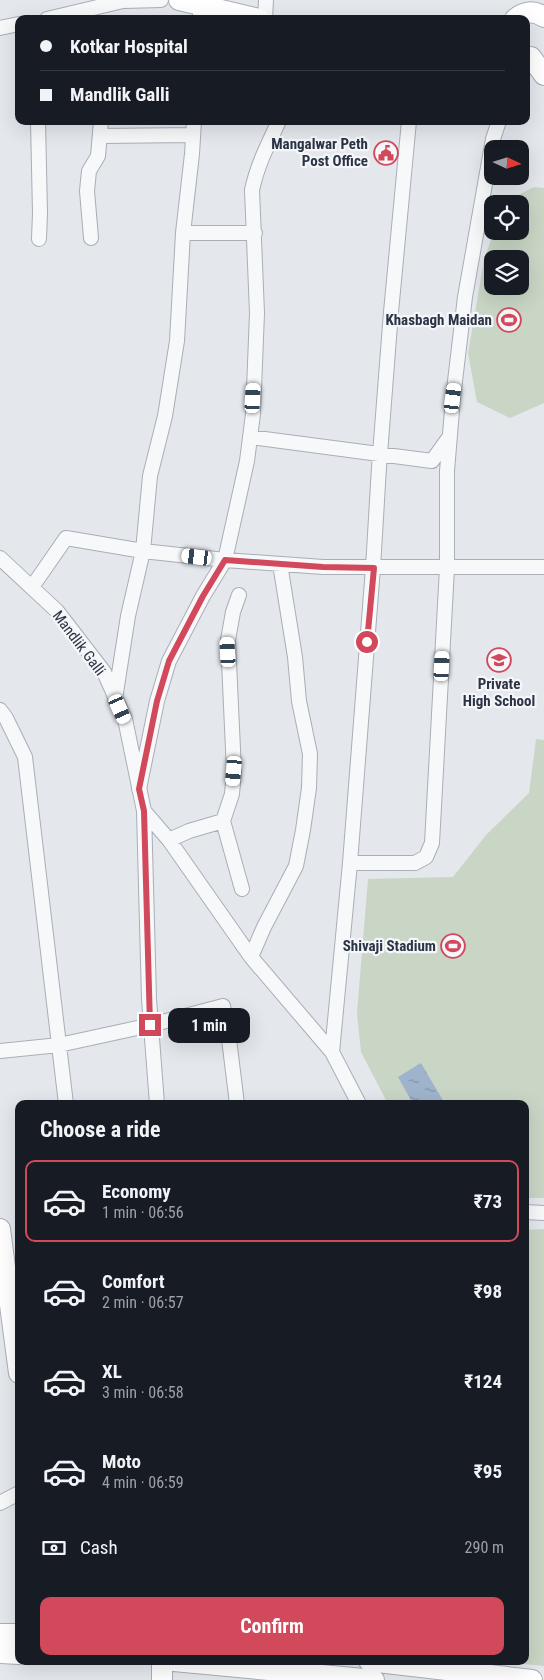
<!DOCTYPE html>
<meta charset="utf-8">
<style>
:root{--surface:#171b24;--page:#242831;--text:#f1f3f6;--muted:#9ea1a6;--line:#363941;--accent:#d1495b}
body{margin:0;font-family:"Roboto Condensed",sans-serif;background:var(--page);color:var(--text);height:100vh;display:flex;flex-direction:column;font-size:19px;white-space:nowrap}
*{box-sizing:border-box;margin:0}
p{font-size:16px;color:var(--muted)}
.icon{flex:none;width:28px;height:28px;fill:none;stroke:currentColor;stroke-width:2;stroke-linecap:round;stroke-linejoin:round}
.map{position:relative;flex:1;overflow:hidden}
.sheet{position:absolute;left:15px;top:1100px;width:514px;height:565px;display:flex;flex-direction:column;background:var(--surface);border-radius:10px;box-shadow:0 5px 20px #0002}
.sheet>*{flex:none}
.guide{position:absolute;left:15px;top:15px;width:515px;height:110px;border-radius:10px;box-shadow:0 5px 20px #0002;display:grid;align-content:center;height:110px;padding:0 25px;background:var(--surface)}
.needle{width:32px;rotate:94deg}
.buttons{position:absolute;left:484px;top:140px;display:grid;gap:10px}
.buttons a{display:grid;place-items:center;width:45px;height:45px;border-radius:10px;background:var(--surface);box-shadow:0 5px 20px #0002;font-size:25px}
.end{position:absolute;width:22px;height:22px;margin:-11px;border:6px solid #d1495b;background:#fff;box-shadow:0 0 0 2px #fff}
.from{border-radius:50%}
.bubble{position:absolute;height:35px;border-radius:10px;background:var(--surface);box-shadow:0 5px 20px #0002;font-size:16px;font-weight:700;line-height:35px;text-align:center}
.car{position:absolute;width:15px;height:30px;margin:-15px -8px;border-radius:6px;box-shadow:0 0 4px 1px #0007;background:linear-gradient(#fff 24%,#345 0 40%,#fff 0 76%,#345 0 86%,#fff 0)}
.guide b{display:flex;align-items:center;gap:18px;height:48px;font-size:19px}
.guide b+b{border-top:1px solid var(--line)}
.guide i{width:12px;height:12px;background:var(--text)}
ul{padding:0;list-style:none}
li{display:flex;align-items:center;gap:15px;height:82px;margin:0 10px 8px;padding:0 15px;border:2px solid transparent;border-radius:10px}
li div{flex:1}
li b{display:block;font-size:19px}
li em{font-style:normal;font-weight:700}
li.active{border-color:var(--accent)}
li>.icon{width:45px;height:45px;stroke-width:1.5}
h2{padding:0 25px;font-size:22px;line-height:60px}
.pay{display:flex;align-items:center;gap:12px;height:55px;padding:0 25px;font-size:19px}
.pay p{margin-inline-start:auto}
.primary-button{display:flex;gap:10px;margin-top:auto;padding:10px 25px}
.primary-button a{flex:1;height:58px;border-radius:10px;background:var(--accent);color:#fff;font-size:20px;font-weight:700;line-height:58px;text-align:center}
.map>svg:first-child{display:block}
.pitch{fill:#c9d6c5;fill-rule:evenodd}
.water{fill:url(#water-ripples)}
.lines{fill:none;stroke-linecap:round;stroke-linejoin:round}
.street-casing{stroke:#a9aeb7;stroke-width:16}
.secondary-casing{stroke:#a9aeb7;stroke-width:22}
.street{stroke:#f7f8fa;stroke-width:14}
.secondary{stroke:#fff;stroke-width:20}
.route{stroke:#d1495b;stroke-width:6}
.labels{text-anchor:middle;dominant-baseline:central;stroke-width:4.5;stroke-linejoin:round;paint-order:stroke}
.poi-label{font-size:15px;font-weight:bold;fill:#2b3445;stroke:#f4f6f9;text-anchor:end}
.street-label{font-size:15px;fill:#2b3445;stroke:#f4f6f9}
</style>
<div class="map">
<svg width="544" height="1680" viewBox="0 0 544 1680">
<defs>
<pattern id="water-ripples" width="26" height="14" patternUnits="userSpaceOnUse" patternTransform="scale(1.25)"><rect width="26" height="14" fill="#9fb4cc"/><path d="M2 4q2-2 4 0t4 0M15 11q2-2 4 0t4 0" fill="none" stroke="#8293a7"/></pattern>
</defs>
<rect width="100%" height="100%" fill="#e4e7ec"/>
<path class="pitch" d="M534 187 544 188V403L510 418 477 402 468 353 484 260 494 231H520V204L503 203ZM492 259H520V286H492Z
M536 739 544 740V1198H525V1104H388L361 1052 357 1013 368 879 453 877 486 835 529 793Z
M544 1229V1666L494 1661H525V1230Z"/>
<path class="water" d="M421 1063 445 1104H413L398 1077Z"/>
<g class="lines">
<g class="street-casing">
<path id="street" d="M47 19 123 1 161 0
M200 19V5
M265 19 266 0
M0 28 19 24
M38 121 40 213 39 239
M100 136 193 135
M183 233H255
M91 238 87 191 89 171 98 156 101 121
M250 437 432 461 450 436
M0 558 57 611 104 672 125 719 144 811 149 999 157 1104
M32 587 66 538 143 551 225 560 323 567H544
M239 595 233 612 228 640 234 771 232 794 223 821 242 889
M115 699 128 616 143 551 150 476 165 416 177 341 183 233 192 154 194 121
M0 710 6 718 25 757 59 1045 0 1051
M139 789 157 701 169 661 203 596 225 560 247 461 253 414 257 313 252 190C257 166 268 144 279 121
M144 811 169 840 251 957 332 1052 359 1104
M169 840 189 831 223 821
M350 863H415L426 857 432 843 447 568V471L453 398 465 297 493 139 499 121
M251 957 264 927 296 866 303 830 309 788 310 754 299 701 295 657 280 564
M332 1052 350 863 373 568 379 467 391 312 409 121
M66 1104 59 1045 151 1025 223 1006 228 1031 237 1104
M525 1212 544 1213
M0 1503 19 1493"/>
</g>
<g class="secondary-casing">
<path id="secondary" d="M179 0 259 19
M515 19C524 11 534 10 544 17
M531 57 544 75
M0 1229 19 1373
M0 1634H19
M0 1653 19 1654
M174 1661 374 1680
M369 1661 532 1680
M162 1680V1661"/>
</g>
<use href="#street" class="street"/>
<use href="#secondary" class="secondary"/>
</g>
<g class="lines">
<path class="route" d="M150 1025 144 811 139 789 157 701 169 661 203 596 225 560 323 567 374 568 367 642"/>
</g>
<defs>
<g id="civic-ring" transform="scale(1.25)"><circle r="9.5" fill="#f4f6f9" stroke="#d1495b" stroke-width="1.5"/><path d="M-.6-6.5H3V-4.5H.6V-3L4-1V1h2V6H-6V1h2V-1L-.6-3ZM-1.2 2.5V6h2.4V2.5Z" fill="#d1495b"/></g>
<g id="stadium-ring" transform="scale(1.25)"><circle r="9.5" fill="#f4f6f9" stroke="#d1495b" stroke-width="1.5"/><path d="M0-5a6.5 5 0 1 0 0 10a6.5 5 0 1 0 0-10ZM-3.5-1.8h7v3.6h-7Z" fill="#d1495b"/></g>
<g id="school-ring" transform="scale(1.25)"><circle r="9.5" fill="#f4f6f9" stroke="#d1495b" stroke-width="1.5"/><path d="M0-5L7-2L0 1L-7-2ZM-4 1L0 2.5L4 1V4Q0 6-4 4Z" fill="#d1495b"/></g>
</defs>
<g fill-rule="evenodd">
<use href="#civic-ring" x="386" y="153"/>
<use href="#stadium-ring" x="509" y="320"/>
<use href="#school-ring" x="499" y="660"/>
<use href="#stadium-ring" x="453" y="946"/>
</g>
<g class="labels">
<g class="poi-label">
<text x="368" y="144">Mangalwar Peth<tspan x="368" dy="17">Post Office</tspan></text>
<text x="492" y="320">Khasbagh Maidan</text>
<text x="499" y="684" text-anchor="middle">Private<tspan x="499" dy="17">High School</tspan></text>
<text x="436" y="946">Shivaji Stadium</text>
</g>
<g class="street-label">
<text transform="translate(79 643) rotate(53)">Mandlik Galli</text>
</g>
</g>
</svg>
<div class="buttons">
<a><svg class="needle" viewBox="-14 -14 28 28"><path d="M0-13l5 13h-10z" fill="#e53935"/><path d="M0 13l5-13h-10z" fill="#9ea1a6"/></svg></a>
<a><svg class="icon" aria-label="locate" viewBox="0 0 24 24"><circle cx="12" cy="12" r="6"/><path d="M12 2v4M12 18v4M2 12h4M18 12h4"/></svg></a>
<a><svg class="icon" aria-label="layers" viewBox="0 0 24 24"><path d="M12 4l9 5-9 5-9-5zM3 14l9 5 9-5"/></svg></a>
</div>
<i class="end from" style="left:367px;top:642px"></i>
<i class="end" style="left:150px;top:1025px"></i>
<div class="bubble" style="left:168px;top:1008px;width:82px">1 min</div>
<i class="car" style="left:253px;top:398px;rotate:3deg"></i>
<i class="car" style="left:453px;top:398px;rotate:7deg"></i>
<i class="car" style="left:197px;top:557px;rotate:277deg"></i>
<i class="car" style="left:228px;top:652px;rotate:357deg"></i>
<i class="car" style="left:442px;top:666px;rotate:3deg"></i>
<i class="car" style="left:120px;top:709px;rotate:156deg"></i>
<i class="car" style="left:234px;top:771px;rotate:185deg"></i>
<div class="guide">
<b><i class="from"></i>Kotkar Hospital</b>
<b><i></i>Mandlik Galli</b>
</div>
<section class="sheet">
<h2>Choose a ride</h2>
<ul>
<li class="active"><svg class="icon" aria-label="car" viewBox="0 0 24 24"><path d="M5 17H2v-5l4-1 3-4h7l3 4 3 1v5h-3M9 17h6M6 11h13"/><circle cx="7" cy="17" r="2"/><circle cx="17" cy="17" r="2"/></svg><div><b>Economy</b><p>1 min · 06:56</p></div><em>₹73</em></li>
<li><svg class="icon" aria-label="car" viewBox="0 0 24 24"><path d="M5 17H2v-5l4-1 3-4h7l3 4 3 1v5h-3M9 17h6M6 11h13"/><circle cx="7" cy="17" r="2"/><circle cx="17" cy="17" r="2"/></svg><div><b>Comfort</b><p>2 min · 06:57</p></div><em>₹98</em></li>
<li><svg class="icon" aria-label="car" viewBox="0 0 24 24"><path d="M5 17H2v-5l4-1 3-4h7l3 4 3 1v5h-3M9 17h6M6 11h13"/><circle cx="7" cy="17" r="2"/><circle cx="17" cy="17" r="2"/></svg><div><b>XL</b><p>3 min · 06:58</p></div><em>₹124</em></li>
<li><svg class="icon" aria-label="car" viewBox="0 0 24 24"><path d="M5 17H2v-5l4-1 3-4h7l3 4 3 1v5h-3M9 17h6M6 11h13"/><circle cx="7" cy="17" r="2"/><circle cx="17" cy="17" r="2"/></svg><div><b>Moto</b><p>4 min · 06:59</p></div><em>₹95</em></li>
</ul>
<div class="pay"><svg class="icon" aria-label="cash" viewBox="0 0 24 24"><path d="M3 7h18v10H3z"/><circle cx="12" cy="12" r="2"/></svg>Cash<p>290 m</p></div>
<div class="primary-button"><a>Confirm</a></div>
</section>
</div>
